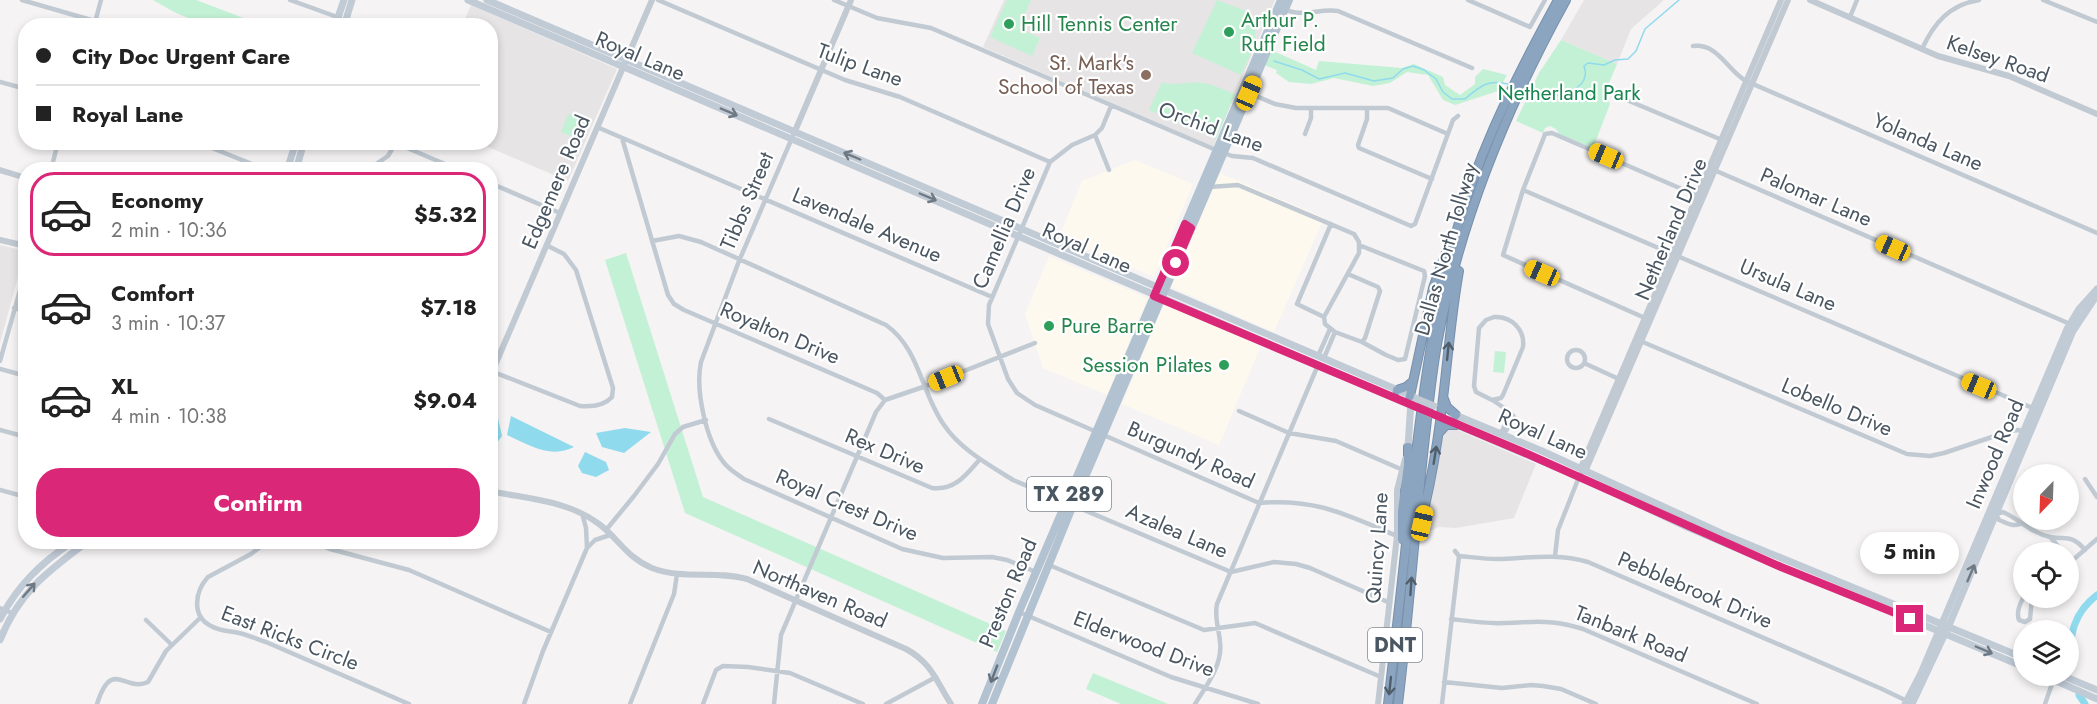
<!DOCTYPE html>
<meta charset="utf-8">
<style>
:root{--surface:#fff;--page:#f2f2f2;--text:#222;--muted:#767676;--line:#e0e0e0;--accent:#db2777}
body{margin:0;font-family:Jost,sans-serif;background:var(--page);color:var(--text);height:100vh;display:flex;flex-direction:column;font-size:22px;white-space:nowrap}
*{box-sizing:border-box;margin:0}
p{font-size:20px;color:var(--muted)}
.icon{flex:none;width:33px;height:33px;fill:none;stroke:currentColor;stroke-width:2;stroke-linecap:round;stroke-linejoin:round}
.map{position:relative;flex:1;overflow:hidden}
.panel{position:absolute;left:18px;top:162px;width:480px;height:387px;display:flex;flex-direction:column;background:var(--surface);border-radius:24px;box-shadow:0 3px 9px #0003}
.panel>*{flex:none}
.guide{position:absolute;left:18px;top:18px;width:480px;height:132px;border-radius:24px;box-shadow:0 3px 9px #0003;display:grid;align-content:center;height:132px;padding:0 18px;background:var(--surface)}
.needle{width:39px;rotate:203deg}
.tools{position:absolute;left:2013px;top:464px;display:grid;gap:12px}
.tools a{display:grid;place-items:center;width:66px;height:66px;border-radius:50%;background:var(--surface);box-shadow:0 3px 9px #0003;font-size:30px}
.end{position:absolute;width:27px;height:27px;margin:-14px;border:8px solid #db2777;background:#fff;box-shadow:0 0 0 3px #fff}
.from{border-radius:50%}
.bubble{position:absolute;height:42px;border-radius:21px;background:var(--surface);box-shadow:0 3px 9px #0003;font-size:20px;font-weight:700;line-height:42px;text-align:center}
.car{position:absolute;width:18px;height:36px;margin:-18px -9px;border-radius:8px;box-shadow:0 0 4px 2px #0007;background:linear-gradient(#f5c518 24%,#345 0 40%,#f5c518 0 76%,#345 0 86%,#f5c518 0)}
.guide b{display:flex;align-items:center;gap:21px;height:57px;font-size:22px}
.guide b+b{border-top:2px solid var(--line)}
.guide i{width:15px;height:15px;background:var(--text)}
ul{padding:10px 0 0;list-style:none}
li{display:flex;align-items:center;gap:18px;height:84px;margin:0 12px 9px;padding:0 6px;border:3px solid transparent;border-radius:24px}
li div{flex:1}
li b{display:block;font-size:22px}
li em{font-style:normal;font-weight:700}
li.on{border-color:var(--accent)}
li>.icon{width:54px;height:54px;stroke-width:1.5}
.cta{display:flex;gap:12px;margin-top:auto;padding:12px 18px}
.cta a{flex:1;height:69px;border-radius:24px;background:var(--accent);color:#fff;font-size:24px;font-weight:700;line-height:69px;text-align:center}
.map>svg:first-child{display:block}
.commercial{fill:#fdf9ef}
.education{fill:#e6e4e5}
.green{fill:#c3f1d5}
.water{fill:#90daee}
.lines{fill:none;stroke-linecap:round;stroke-linejoin:round}
.stream{stroke:#90daee;stroke-width:1.5}
.river{stroke:#90daee;stroke-width:7}
.motorway-casing{stroke:#7690ad;stroke-width:10}
.minor{stroke:#c1cad2;stroke-width:4.5}
.tertiary{stroke:#c1cad2;stroke-width:6}
.secondary{stroke:#c1cbd6;stroke-width:7}
.primary{stroke:#b3c2d1;stroke-width:8}
.motorway{stroke:#8ba5c1;stroke-width:8}
.secondary-bridge{stroke:#c1cbd6;stroke-width:7}
.oneway{stroke:#6e7984}
.oneway2{stroke:#505e6b}
.oneway3{stroke:#64717d}
.route{stroke:#db2777;stroke-width:8}
.leisure-dot{fill:#2e9e5b;stroke:#fff;stroke-width:2}
.education-dot{fill:#8d6e63;stroke:#fff;stroke-width:2}
.labels{text-anchor:middle;dominant-baseline:central;stroke-width:4.5;stroke-linejoin:round;paint-order:stroke}
.shield{fill:#fff;stroke:#808990;stroke-width:1.5}
.shield-label{font-size:20px;font-weight:bold;fill:#4a5661}
.leisure-label{font-size:21px;fill:#27864d;stroke:#fff;text-anchor:start}
.street-label{font-size:21px;fill:#4a5661;stroke:#fff}
.education-label{font-size:21px;fill:#785e54;stroke:#fff;text-anchor:end}
.park-label{font-size:21px;fill:#17864f;stroke:#fff}
</style>
<div class="map">
<svg width="2097" height="704" viewBox="0 0 2097 704">
<rect width="100%" height="100%" fill="#f5f3f3"/>
<path class="commercial" d="M1135 160 1193 184 1154 277 1059 237 1082 181Z
M1220 173 1324 218 1274 332 1171 287Z
M1049 256 1148 298 1107 395 1043 368 1025 314Z
M1164 304 1261 346 1219 445 1122 404Z"/>
<path class="education" d="M1004 0H1275L1213 147 983 47Z
M1584 0H1664L1631 29 1617 64 1561 40Z
M471 5 617 69 568 181 479 143 490 142V26H462Z
M0 245 25 251 0 343Z
M1455 429 1536 464 1514 518 1456 528 1439 527 1425 533 1443 434 1447 430Z"/>
<path class="green" d="M153 0H196L262 25H205L174 12Z
M1007 0H1031L1019 28 1040 38 1032 56 990 37Z
M1217 0 1246 11C1264 39 1253 47 1241 75L1192 53Z
M1561 40 1617 64C1612 77 1603 91 1610 104L1593 148 1559 134 1556 129 1550 126 1545 128 1543 133 1516 121 1539 73Z
M1271 50 1316 70 1319 61 1402 68 1414 64 1443 77 1445 85 1460 95 1475 84V77L1483 69 1507 75 1498 91 1455 105 1443 100 1428 75 1407 72 1390 83 1373 86 1334 78 1311 84 1289 82 1276 73 1277 70 1264 65Z
M1162 82C1177 87 1186 81 1201 83 1213 84 1224 90 1235 94L1216 139 1149 110Z
M568 114 586 121 578 139 561 132Z
M626 253 703 497 1006 631 997 652 685 513 605 260Z
M1495 351 1506 352 1504 373 1493 372Z
M1093 673 1168 704H1121L1086 689Z"/>
<path class="water" d="M496 409 502 436 491 451V411Z
M511 416 574 447C551 459 529 445 507 435Z
M625 428 651 432 624 453 602 447 596 433Z
M585 452 606 462 609 470 596 477 582 473 578 466Z"/>
<g class="lines">
<path class="stream" d="M1274 61 1302 70 1319 79 1345 73 1374 81 1393 78 1403 69 1413 66 1424 70 1436 79 1443 92 1452 99H1465C1480 86 1488 79 1508 84
M1524 95C1531 96 1541 98 1548 97 1560 95 1583 90 1585 76 1586 73 1585 69 1584 66L1588 63 1604 65 1615 60 1628 59 1636 51 1645 29 1679 0"/>
<path class="river" d="M2068 665C2071 635 2072 614 2097 595
M2079 695 2085 704"/>
<g class="motorway-casing">
<path id="motorway" d="M1397 390 1406 387 1412 382
M1410 396 1433 288 1449 244
M1444 399 1447 407 1456 415
M1439 433 1446 425H1457
M1418 536C1427 499 1435 461 1440 422 1447 372 1450 321 1459 271
M1402 539V511L1408 465V447
M1388 704C1396 635 1404 566 1411 496 1422 398 1434 301 1464 206 1487 134 1522 66 1558 0
M1398 704C1409 615 1415 526 1425 437 1429 403 1432 368 1439 334 1462 215 1508 105 1566 0"/>
</g>
<path class="minor" d="M22 0 112 26
M290 0 340 18
M658 0 845 80 900 97 1050 162
M834 0 877 18 931 28 1216 150 1232 156 1253 158 1411 226 1415 224 1453 120 1458 116
M1468 0 1530 27 1545 0
M2043 0 2097 22
M1284 9C1302 18 1319 8 1338 11L1472 68
M1850 17 1857 0
M94 26 101 0
M1693 46C1718 43 1727 70 1746 81L2097 233
M1922 49C1934 23 1949 5 1979 0
M0 82 26 89
M1249 93 1275 104 1296 108H1388L1448 134
M1615 95 1722 140
M1111 106 1102 128 1095 135 1072 145 1050 162 989 305 988 324 1008 379 1017 393 1035 405 1259 503C1316 498 1347 515 1397 536
M1367 109V119L1358 145 1359 148 1432 179
M597 127 992 297
M795 131 739 261 701 362C695 390 706 442 725 464 730 470 737 474 744 479L902 549 943 558 992 557 1007 560 1036 572
M1305 134 1311 118V109
M1095 135 1109 170
M622 138 668 295 674 304 684 310 877 393 885 400
M197 142 267 170
M393 142 459 170
M51 170 58 142
M367 170 388 156 395 144
M1714 170 2070 324
M490 183 560 213
M1209 187 1238 185 1354 234 1359 242V253L1324 317 1325 324 1335 332 1362 342 1386 355 1398 360 1405 359 1425 276 1424 271 1359 245
M1523 190 2035 409
M652 241 679 236 701 242 886 325C920 349 921 393 944 425 960 449 989 465 1013 480L1231 572 1274 562 1296 564 1310 568 1390 603
M1348 274 1378 287 1380 291 1365 338 1362 342
M14 308 26 311
M1324 317 1297 304 1331 224
M1494 317C1512 316 1525 330 1523 347L1503 395 1501 398 1492 400 1476 392 1474 386 1479 328 1486 320Z
M1645 318 1503 255 1523 190 1544 137 1545 134 1552 133 1698 196
M1638 340 1907 454 1930 456 1944 453 2010 431 2019 430 2025 433
M1567 359a9 9 0 1 1 18 0a9 9 0 1 1-18 0Z
M1318 356 1330 329
M1324 358 1335 332
M0 361 26 269
M1584 363 1621 380
M0 369 26 376
M491 371 580 406C592 407 604 406 612 397L613 388 576 270 564 254 546 245
M885 400 926 386 1035 343
M1494 401 1510 412 1514 417 1506 431 1501 433
M1239 411 1289 433 1336 441 1403 470
M769 419 932 488C955 491 967 474 980 459
M0 430 26 437
M1501 433 1509 417 1508 412
M2085 479 2097 497
M0 490 26 497
M2020 524C2012 527 2007 523 1999 520L1996 514 2003 512C2019 519 2031 533 2050 537 2066 540 2072 534 2085 550
M606 530 634 496 658 464 675 434 683 427 706 420
M2050 537 2058 546 2060 552
M267 542 251 554 208 577C195 591 191 616 211 626 219 631 230 631 239 633 248 635 257 639 266 642L409 704
M313 542 330 549 409 570 551 632
M587 548 595 540 610 535
M1455 551 1459 556C1471 557 1484 559 1497 559 1529 558 1556 553 1588 562L1882 689 1907 701
M1555 556 1558 530 1579 477
M2068 560 2074 559 2097 539
M1049 565 1204 630 1255 623 1381 677
M2024 596C2020 604 2016 612 2019 620L2025 622 2030 619 2032 597
M0 608 12 613
M1019 612 1171 677 1258 704
M1451 619C1468 621 1486 624 1504 623 1535 622 1552 619 1583 629L1757 704
M146 620 172 645
M1444 682 1502 688 1531 685 1543 686 1561 689 1596 704
M97 704C112 657 125 693 148 682L166 651 201 617
M524 704 543 651 587 548 586 528 582 513
M630 704 674 594 677 574
M703 704 716 670 723 666 748 667 790 673 863 704
M774 704 781 635 876 412 885 400
M886 704 936 677
M1195 704C1206 686 1223 665 1220 642 1219 629 1214 617 1217 604L1318 365
M1442 704 1459 556
M2045 704 2055 675"/>
<path class="tertiary" d="M1810 0 1938 56 2009 76 2097 114
M795 131 851 0
M0 170 26 178
M0 240 26 246
M490 377 652 0
M1583 469 1587 467 1788 0
M1582 472V465L1781 0
M490 491C528 499 567 500 599 524 619 539 626 557 652 568 683 580 716 570 747 579L906 649C932 663 936 681 951 704
M1378 704 1397 536V490L1405 459"/>
<path class="secondary" d="M468 0 1416 407
M487 0 1414 397
M335 26 344 0
M344 26 352 0
M287 170 296 142
M296 170 304 142
M1453 414 1542 451 1723 534 2024 658
M1452 423 1596 484 1687 527 1781 567 1879 606 2024 667
M1408 447 1411 401
M0 619C18 585 41 563 72 542
M0 640C19 592 48 571 87 542
M2043 675 2097 699
M2061 675 2097 690
M1905 704 1921 673 2067 329 2079 309 2097 289
M1912 704 1950 623 2073 331 2097 295"/>
<path class="primary" d="M982 704 1019 612 1281 0
M992 704 1073 505 1289 0"/>
<use href="#motorway" class="motorway"/>
<path class="secondary-bridge" d="M1417 399 1434 406
M1416 407 1433 415"/>
</g>
<defs><path id="oneway-shaft" d="M-6 0H5M1.5-3L5.5 0L1.5 3" fill="none" stroke-width="1.6" stroke-linecap="round" stroke-linejoin="round" transform="scale(1.5)"/></defs>
<g class="oneway">
<use href="#oneway-shaft" transform="translate(729 112) rotate(23)"/>
<use href="#oneway-shaft" transform="translate(852 156) rotate(-157)"/>
<use href="#oneway-shaft" transform="translate(928 197) rotate(23)"/>
<use href="#oneway-shaft" transform="translate(1971 573) rotate(-67)"/>
<use href="#oneway-shaft" transform="translate(29 590) rotate(-49)"/>
<use href="#oneway-shaft" transform="translate(1984 650) rotate(23)"/>
</g>
<g class="oneway2">
<use href="#oneway-shaft" transform="translate(1448 351) rotate(-84)"/>
<use href="#oneway-shaft" transform="translate(1435 455) rotate(-81)"/>
<use href="#oneway-shaft" transform="translate(1411 586) rotate(-86)"/>
<use href="#oneway-shaft" transform="translate(1390 686) rotate(96)"/>
</g>
<use class="oneway3" href="#oneway-shaft" transform="translate(994 674) rotate(111)"/>
<g class="lines">
<path class="route" d="M1176 263 1191 228 1185 224 1154 296 1523 452 1781 567 1910 619"/>
</g>
<g class="leisure-dot">
<circle cx="1009" cy="24" r="6"/>
<circle cx="1229" cy="32" r="6"/>
<circle cx="1049" cy="326" r="6"/>
<circle cx="1224" cy="365" r="6"/>
</g>
<circle class="education-dot" cx="1146" cy="75" r="6"/>
<g class="labels">
<g class="shield">
<rect x="1027" y="477" width="84" height="34" rx="4.5"/>
<rect x="1368" y="628" width="54" height="34" rx="4.5"/>
</g>
<g class="shield-label">
<text x="1069" y="494">TX 289</text>
<text x="1395" y="645">DNT</text>
</g>
<g class="leisure-label">
<text x="1241" y="20">Arthur P.<tspan x="1241" dy="24">Ruff Field</tspan></text>
<text x="1021" y="24">Hill Tennis Center</text>
<text x="1061" y="326">Pure Barre</text>
<text x="1212" y="365" text-anchor="end">Session Pilates</text>
</g>
<g class="street-label">
<text transform="translate(640 56) rotate(23)">Royal Lane</text>
<text transform="translate(1998 59) rotate(19)">Kelsey Road</text>
<text transform="translate(860 65) rotate(20)">Tulip Lane</text>
<text transform="translate(1211 127) rotate(20)">Orchid Lane</text>
<text transform="translate(1928 142) rotate(23)">Yolanda Lane</text>
<text transform="translate(556 182) rotate(-67)">Edgemere Road</text>
<text transform="translate(1816 197) rotate(23)">Palomar Lane</text>
<text transform="translate(747 201) rotate(-67)">Tibbs Street</text>
<text transform="translate(867 225) rotate(23)">Lavendale Avenue</text>
<text transform="translate(1004 228) rotate(-67)">Camellia Drive</text>
<text transform="translate(1671 229) rotate(-67)">Netherland Drive</text>
<text transform="translate(1087 248) rotate(24)">Royal Lane</text>
<text transform="translate(1446 249) rotate(-74)">Dallas North Tollway</text>
<text transform="translate(1788 285) rotate(23)">Ursula Lane</text>
<text transform="translate(780 333) rotate(23)">Royalton Drive</text>
<text transform="translate(1837 407) rotate(23)">Lobello Drive</text>
<text transform="translate(1543 434) rotate(24)">Royal Lane</text>
<text transform="translate(885 451) rotate(23)">Rex Drive</text>
<text transform="translate(1995 454) rotate(-67)">Inwood Road</text>
<text transform="translate(1191 455) rotate(24)">Burgundy Road</text>
<text transform="translate(847 505) rotate(23)">Royal Crest Drive</text>
<text transform="translate(1177 531) rotate(23)">Azalea Lane</text>
<text transform="translate(1377 548) rotate(-86)">Quincy Lane</text>
<text transform="translate(1695 590) rotate(23)">Pebblebrook Drive</text>
<text transform="translate(1008 593) rotate(-67)">Preston Road</text>
<text transform="translate(820 594) rotate(23)">Northaven Road</text>
<text transform="translate(1631 634) rotate(22)">Tanbark Road</text>
<text transform="translate(290 638) rotate(21)">East Ricks Circle</text>
<text transform="translate(1144 644) rotate(21)">Elderwood Drive</text>
</g>
<g class="education-label">
<text x="1134" y="63">St. Mark's<tspan x="1134" dy="24">School of Texas</tspan></text>
</g>
<g class="park-label">
<text x="1569" y="93">Netherland Park</text>
</g>
</g>
</svg>
<div class="tools">
<a><svg class="needle" viewBox="-14 -14 28 28"><path d="M0-13l5 13h-10z" fill="#e53935"/><path d="M0 13l5-13h-10z" fill="#767676"/></svg></a>
<a><svg class="icon" aria-label="locate" viewBox="0 0 24 24"><circle cx="12" cy="12" r="6"/><path d="M12 2v4M12 18v4M2 12h4M18 12h4"/></svg></a>
<a><svg class="icon" aria-label="layers" viewBox="0 0 24 24"><path d="M12 4l9 5-9 5-9-5zM3 14l9 5 9-5"/></svg></a>
</div>
<i class="end from" style="left:1176px;top:263px"></i>
<i class="end" style="left:1910px;top:619px"></i>
<div class="bubble" style="left:1860px;top:532px;width:99px">5 min</div>
<i class="car" style="left:1249px;top:93px;rotate:23deg"></i>
<i class="car" style="left:1606px;top:156px;rotate:293deg"></i>
<i class="car" style="left:1893px;top:248px;rotate:294deg"></i>
<i class="car" style="left:1542px;top:273px;rotate:294deg"></i>
<i class="car" style="left:946px;top:378px;rotate:248deg"></i>
<i class="car" style="left:1979px;top:386px;rotate:293deg"></i>
<i class="car" style="left:1422px;top:523px;rotate:13deg"></i>
<div class="guide">
<b><i class="from"></i>City Doc Urgent Care</b>
<b><i></i>Royal Lane</b>
</div>
<section class="panel">
<ul>
<li class="on"><svg class="icon" aria-label="car" viewBox="0 0 24 24"><path d="M5 17H2v-5l4-1 3-4h7l3 4 3 1v5h-3M9 17h6M6 11h13"/><circle cx="7" cy="17" r="2"/><circle cx="17" cy="17" r="2"/></svg><div><b>Economy</b><p>2 min · 10:36</p></div><em>$5.32</em></li>
<li><svg class="icon" aria-label="car" viewBox="0 0 24 24"><path d="M5 17H2v-5l4-1 3-4h7l3 4 3 1v5h-3M9 17h6M6 11h13"/><circle cx="7" cy="17" r="2"/><circle cx="17" cy="17" r="2"/></svg><div><b>Comfort</b><p>3 min · 10:37</p></div><em>$7.18</em></li>
<li><svg class="icon" aria-label="car" viewBox="0 0 24 24"><path d="M5 17H2v-5l4-1 3-4h7l3 4 3 1v5h-3M9 17h6M6 11h13"/><circle cx="7" cy="17" r="2"/><circle cx="17" cy="17" r="2"/></svg><div><b>XL</b><p>4 min · 10:38</p></div><em>$9.04</em></li>
</ul>
<div class="cta"><a>Confirm</a></div>
</section>
</div>
